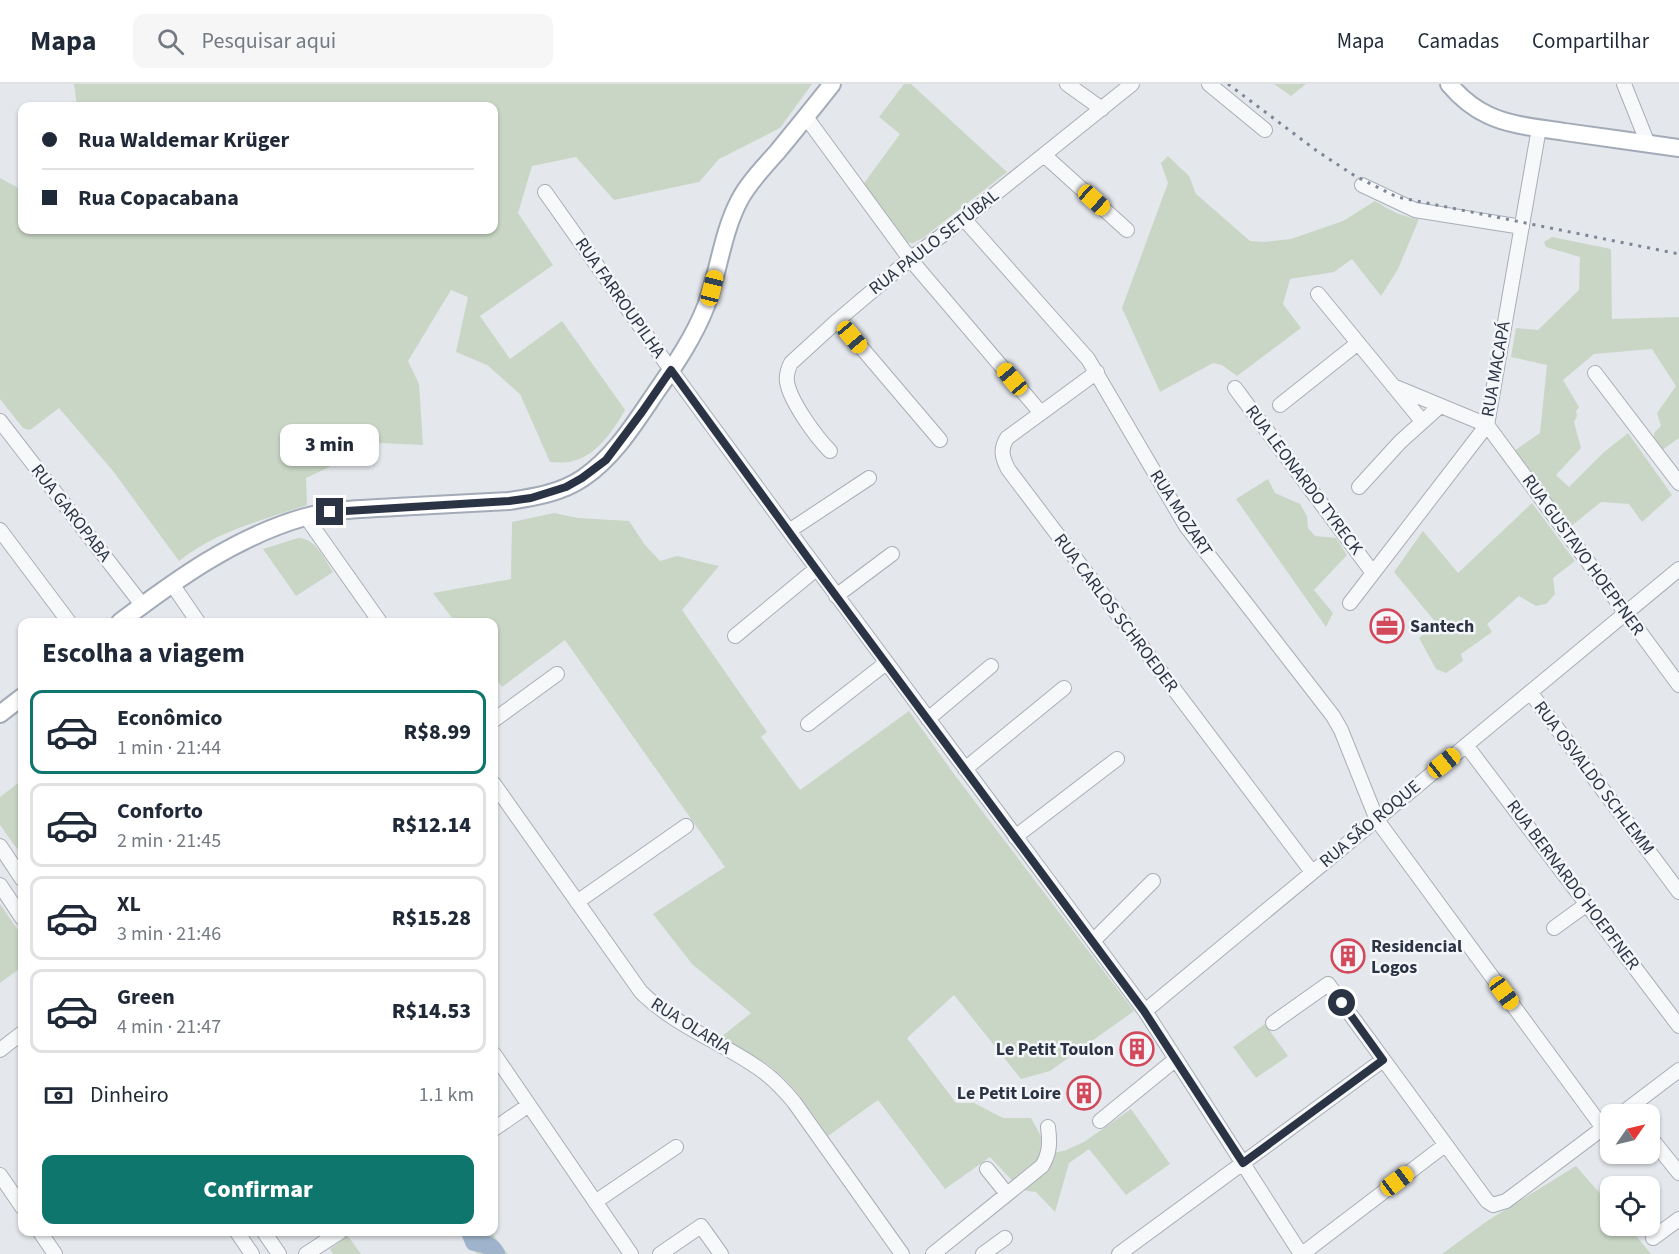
<!DOCTYPE html>
<html lang="pt">
<meta charset="utf-8">
<style>
:root{--surface:#fff;--page:#f6f6f7;--text:#1f2937;--muted:#747a83;--line:#e0e1e3;--accent:#0f766e}
body{margin:0;font-family:"Source Sans 3",sans-serif;background:var(--page);color:var(--text);height:100vh;display:flex;flex-direction:column;font-size:22px;white-space:nowrap}
*{box-sizing:border-box;margin:0}
p{font-size:20px;color:var(--muted)}
.icon{flex:none;width:33px;height:33px;fill:none;stroke:currentColor;stroke-width:2;stroke-linecap:round;stroke-linejoin:round}
.map{position:relative;flex:1;overflow:hidden}
.side{position:absolute;left:18px;top:534px;width:480px;height:618px;display:flex;flex-direction:column;background:var(--surface);border-radius:12px;box-shadow:0 2px 4px #0004}
.side>*{flex:none}
.guide{position:absolute;left:18px;top:18px;width:480px;height:132px;border-radius:12px;box-shadow:0 2px 4px #0004;display:grid;align-content:center;height:132px;padding:0 24px;background:var(--surface)}
.needle{width:39px;rotate:56deg}
.tools{position:absolute;left:1600px;top:1020px;display:grid;gap:12px}
.tools a{display:grid;place-items:center;width:60px;height:60px;border-radius:12px;background:var(--surface);box-shadow:0 2px 4px #0004;font-size:30px}
.end{position:absolute;width:27px;height:27px;margin:-14px;border:8px solid #2b3445;background:#fff;box-shadow:0 0 0 3px #fff}
.from{border-radius:50%}
.bubble{position:absolute;height:42px;border-radius:12px;background:var(--surface);box-shadow:0 2px 4px #0004;font-size:20px;font-weight:800;line-height:42px;text-align:center}
.car{position:absolute;width:18px;height:36px;margin:-18px -9px;border-radius:8px;box-shadow:0 0 4px 2px #0007;background:linear-gradient(#f5c518 24%,#345 0 40%,#f5c518 0 76%,#345 0 86%,#f5c518 0)}
.guide b{display:flex;align-items:center;gap:21px;height:57px;font-size:22px}
.guide b+b{border-top:2px solid var(--line)}
.guide i{width:15px;height:15px;background:var(--text)}
ul{padding:0;list-style:none}
li{display:flex;align-items:center;gap:18px;height:84px;margin:0 12px 9px;padding:0 12px;border:3px solid var(--line);border-radius:12px}
li div{flex:1}
li b{display:block;font-size:22px}
li em{font-style:normal;font-weight:800}
li.selected{border-color:var(--accent)}
li>.icon{width:54px;height:54px;stroke-width:1.5}
h2{padding:0 24px;font-size:27px;line-height:72px}
.pay{display:flex;align-items:center;gap:15px;height:66px;padding:0 24px;font-size:22px}
.pay p{margin-inline-start:auto}
.action{display:flex;gap:12px;margin-top:auto;padding:12px 24px}
.action a{flex:1;height:69px;border-radius:12px;background:var(--accent);color:#fff;font-size:24px;font-weight:800;line-height:69px;text-align:center}
header{display:flex;align-items:center;gap:36px;box-sizing:border-box;height:84px;padding:0 30px;background:var(--surface);border-bottom:2px solid var(--line)}
header strong{font-size:28px}
nav{display:flex;gap:33px;margin-inline-start:auto;font-size:21px}
.search{width:420px;height:54px;background:var(--page);display:flex;align-items:center;gap:15px;box-sizing:border-box;padding:0 21px;border-radius:12px;color:var(--muted);font-size:22px}
.map>svg:first-child{display:block}
.green{fill:#c9d6c5}
.lines{fill:none;stroke-linecap:round;stroke-linejoin:round}
.river{stroke:#9fb4cc;stroke-width:18}
.minor-casing{stroke:#a9aeb7;stroke-width:16}
.major-casing{stroke:#a3abb8;stroke-width:20}
.minor{stroke:#f7f8fa;stroke-width:14}
.major{stroke:#fff;stroke-width:16}
.rail{stroke:#7d8696;stroke-width:3;stroke-dasharray:3 6;stroke-linecap:butt}
.route{stroke:#2b3445;stroke-width:8}
.labels{text-anchor:middle;dominant-baseline:central;stroke-width:5;stroke-linejoin:round;paint-order:stroke}
.street-label{font-size:18px;fill:#2b3445;stroke:#f4f6f9}
.poi-label{font-size:18px;font-weight:bold;fill:#2b3445;stroke:#f4f6f9;text-anchor:start}
</style>
<header>
<strong>Mapa</strong>
<div class="search"><svg class="icon" aria-label="search" viewBox="0 0 24 24"><circle cx="10" cy="10" r="6"/><path d="M15 15l6 6"/></svg>Pesquisar aqui</div>
<nav><a>Mapa</a><a>Camadas</a><a>Compartilhar</a></nav>
</header>
<div class="map">
<svg width="1679" height="1170" viewBox="0 0 1679 1170">
<rect width="100%" height="100%" fill="#e4e7ec"/>
<path class="green" d="M74 0H812L780 44 719 75 699 98 614 116 576 73 532 82 518 129 553 181 480 232 510 275 562 237 625 326C613 347 596 373 569 378 563 379 556 378 550 378L520 310 487 281 456 268 468 213 451 206 408 277 419 300 423 361 380 359 306 394 307 421C263 436 216 447 179 477L113 387 59 324 30 346 23 344 0 315V94L22 106V146H494V22H77Z
M904 0H911L1007 88 923 154 913 159 902 158 862 102 900 50 879 33Z
M1274 0H1306L1291 12Z
M1168 72 1189 92 1196 110 1250 157 1264 158 1291 155 1343 137 1375 117C1389 126 1402 133 1419 135L1398 185 1381 212 1352 175 1334 188 1290 195 1283 220 1301 244 1237 292 1222 281 1213 279 1160 308 1122 224 1168 99 1161 79Z
M1552 153 1611 165 1612 235 1679 233V354L1662 366 1654 359V349L1661 342 1657 329 1676 302 1652 265 1594 270 1563 296 1579 323 1576 327 1577 332 1574 338 1581 364 1556 391 1569 403 1603 369 1628 349 1672 411 1642 438 1629 420 1601 418 1569 444 1514 367 1540 349 1547 281 1511 273 1516 244 1538 246 1579 206 1580 173 1546 163 1544 158Z
M1268 395 1275 409 1300 420 1307 432 1308 444 1315 452 1336 454 1347 471 1314 506 1333 529 1326 543 1236 415Z
M1532 419 1575 477 1553 494 1555 510 1546 520 1536 522 1519 512 1487 540 1492 548 1461 570 1463 577 1446 589 1436 585 1419 554 1437 540 1394 488 1423 447 1458 489Z
M554 429 578 434 629 437 645 461 660 477 677 472 719 482 682 526 767 648 761 653 800 706 909 627 954 690 1134 927 1050 987 1021 995 954 911 907 954 956 1019H974L1003 1034H1031L1050 1069 1064 1067 1084 1058 1131 1025 1170 1080 1126 1111 1089 1065 1069 1079 1055 1128 1036 1108 1021 1106 990 1073 945 1105 878 1016 828 1052C813 1031 799 1008 779 990 762 974 741 964 720 954L751 929 692 880 653 830 725 783 565 556 502 603 494 592V538H455L433 509 511 495 512 438Z
M298 454C316 454 324 475 333 488L296 512 263 465Z
M22 696V772L0 741V713Z
M0 820 22 852V883L0 899Z
M1265 940 1288 972 1256 994 1233 963Z
M1576 1082 1611 1122V1142H1628L1651 1170H1442L1487 1137Z
M459 1148H491L508 1170H477Z
M348 1152 361 1170H333L330 1165Z"/>
<g class="lines">
<path class="river" d="M470 1148 474 1158C483 1159 492 1161 496 1170"/>
<g class="minor-casing">
<path id="minor" d="M1067 0 1102 25
M1209 0 1265 46
M1624 0 1648 60
M806 33 910 175 1041 329
M1044 71 1127 146
M1362 101 1415 126 1522 143
M545 108 671 286 789 447 1145 927 1301 1170
M964 135 1088 275 1186 442 1333 632 1341 646 1377 736 1603 1044
M1318 210 1422 337
M838 236 940 356
M1097 288 1007 354C1000 365 1002 373 1008 385L1312 788
M1595 289 1679 399
M1393 302 1487 341 1679 601
M1235 304 1373 489
M1280 321 1358 259
M0 337 143 522
M830 367C816 353 790 317 787 298 786 291 788 285 791 279L838 236 910 175 964 135 1132 0
M1359 403 1400 358 1440 322
M306 433 380 538
M0 446 69 538
M789 447 869 394
M172 500 198 538
M836 512 892 470
M1350 519 1487 341 1539 44
M735 552 816 485
M1530 608 1679 808
M928 635 991 582
M494 636 557 590
M808 640 886 579
M1466 661 1679 942
M965 685 1064 604
M494 700 641 908C675 942 722 958 761 986 774 995 784 1006 794 1018L902 1170
M1015 753 1117 675
M0 762 22 795
M0 801 22 834
M577 818 686 742
M1554 844 1587 820
M1093 857 1153 797
M1145 927 1679 485
M1273 939 1328 900 1487 1117 1493 1121 1506 1117 1611 1038
M0 966 22 949
M494 970 631 1170
M1621 1030 1679 986
M1100 1037 1176 975
M494 1045 529 1021
M1650 1053 1679 1089
M987 1085 1007 1110
M0 1091 22 1123
M595 1118 676 1063
M40 1148 55 1170
M237 1148 252 1170
M264 1148 279 1170
M1653 1154 1679 1135
M306 1170 340 1148
M660 1170 701 1142 721 1170
M933 1170 1042 1082C1050 1069 1050 1058 1048 1043
M983 1170 1005 1154
M1119 1170 1383 976
M1302 1170 1445 1061"/>
</g>
<g class="major-casing">
<path id="major" d="M1449 0C1460 13 1473 24 1488 31 1511 42 1540 44 1565 48 1603 53 1641 59 1679 64
M120 538C177 495 235 453 305 433 334 425 366 425 396 423 433 421 471 419 509 417 535 413 561 409 583 394 614 373 635 339 656 308 675 281 694 253 706 222 719 187 722 150 739 117 748 99 764 83 778 67 796 45 814 23 832 0
M0 630 22 613"/>
</g>
<use href="#minor" class="minor"/>
<use href="#major" class="major"/>
<path class="rail" d="M1228 0 1317 67 1355 92 1397 113 1679 170"/>
</g>
<g class="lines">
<path class="route" d="M330 428 509 417 531 414 566 403 582 394 606 376 642 328 671 286 816 485 1144 927 1243 1079 1383 976 1342 919"/>
</g>
<defs>
<g id="office-ring" transform="scale(1.725)"><circle r="9.5" fill="#f4f6f9" stroke="#d1495b" stroke-width="1.5"/><path d="M-6-3h4V-5.5h4V-3h4V5H-6ZM-1-4.5V-3h2v-1.5ZM-6 0V1H6V0Z" fill="#d1495b"/></g>
<g id="building-ring" transform="scale(1.725)"><circle r="9.5" fill="#f4f6f9" stroke="#d1495b" stroke-width="1.5"/><path d="M-4-6H4V6H1V3H-1V6H-4ZM-2.5-4.3h1.7v1.8h-1.7ZM.8-4.3h1.7v1.8H.8ZM-2.5-1h1.7V.8h-1.7ZM.8-1h1.7V.8H.8Z" fill="#d1495b"/></g>
</defs>
<g fill-rule="evenodd">
<use href="#office-ring" x="1387" y="542"/>
<use href="#building-ring" x="1348" y="872"/>
<use href="#building-ring" x="1137" y="965"/>
<use href="#building-ring" x="1084" y="1009"/>
</g>
<g class="labels">
<g class="street-label">
<text transform="translate(934 158) rotate(-38)">RUA PAULO SETÚBAL</text>
<text transform="translate(620 214) rotate(55)">RUA FARROUPILHA</text>
<text transform="translate(1496 285) rotate(-80)">RUA MACAPÁ</text>
<text transform="translate(1304 396) rotate(53)">RUA LEONARDO TYRECK</text>
<text transform="translate(71 429) rotate(52)">RUA GAROPABA</text>
<text transform="translate(1181 429) rotate(57)">RUA MOZART</text>
<text transform="translate(1583 471) rotate(54)">RUA GUSTAVO HOEPFNER</text>
<text transform="translate(1116 529) rotate(53)">RUA CARLOS SCHROEDER</text>
<text transform="translate(1594 694) rotate(53)">RUA OSVALDO SCHLEMM</text>
<text transform="translate(1370 740) rotate(-40)">RUA SÃO ROQUE</text>
<text transform="translate(1573 801) rotate(53)">RUA BERNARDO HOEPFNER</text>
<text transform="translate(691 942) rotate(32)">RUA OLARIA</text>
</g>
<g class="poi-label">
<text x="1410" y="542">Santech</text>
<text x="1371" y="862">Residencial<tspan x="1371" dy="21">Logos</tspan></text>
<text x="1114" y="965" text-anchor="end">Le Petit Toulon</text>
<text x="1061" y="1009" text-anchor="end">Le Petit Loire</text>
</g>
</g>
</svg>
<div class="tools">
<a><svg class="needle" viewBox="-14 -14 28 28"><path d="M0-13l5 13h-10z" fill="#e53935"/><path d="M0 13l5-13h-10z" fill="#747a83"/></svg></a>
<a><svg class="icon" aria-label="locate" viewBox="0 0 24 24"><circle cx="12" cy="12" r="6"/><path d="M12 2v4M12 18v4M2 12h4M18 12h4"/></svg></a>
</div>
<i class="end from" style="left:1342px;top:919px"></i>
<i class="end" style="left:330px;top:428px"></i>
<div class="bubble" style="left:280px;top:340px;width:99px">3 min</div>
<i class="car" style="left:1094px;top:116px;rotate:132deg"></i>
<i class="car" style="left:712px;top:204px;rotate:14deg"></i>
<i class="car" style="left:852px;top:253px;rotate:140deg"></i>
<i class="car" style="left:1012px;top:295px;rotate:320deg"></i>
<i class="car" style="left:1444px;top:679px;rotate:51deg"></i>
<i class="car" style="left:1504px;top:909px;rotate:144deg"></i>
<i class="car" style="left:1397px;top:1097px;rotate:53deg"></i>
<div class="guide">
<b><i class="from"></i>Rua Waldemar Krüger</b>
<b><i></i>Rua Copacabana</b>
</div>
<section class="side">
<h2>Escolha a viagem</h2>
<ul>
<li class="selected"><svg class="icon" aria-label="car" viewBox="0 0 24 24"><path d="M5 17H2v-5l4-1 3-4h7l3 4 3 1v5h-3M9 17h6M6 11h13"/><circle cx="7" cy="17" r="2"/><circle cx="17" cy="17" r="2"/></svg><div><b>Econômico</b><p>1 min · 21:44</p></div><em>R$8.99</em></li>
<li><svg class="icon" aria-label="car" viewBox="0 0 24 24"><path d="M5 17H2v-5l4-1 3-4h7l3 4 3 1v5h-3M9 17h6M6 11h13"/><circle cx="7" cy="17" r="2"/><circle cx="17" cy="17" r="2"/></svg><div><b>Conforto</b><p>2 min · 21:45</p></div><em>R$12.14</em></li>
<li><svg class="icon" aria-label="car" viewBox="0 0 24 24"><path d="M5 17H2v-5l4-1 3-4h7l3 4 3 1v5h-3M9 17h6M6 11h13"/><circle cx="7" cy="17" r="2"/><circle cx="17" cy="17" r="2"/></svg><div><b>XL</b><p>3 min · 21:46</p></div><em>R$15.28</em></li>
<li><svg class="icon" aria-label="car" viewBox="0 0 24 24"><path d="M5 17H2v-5l4-1 3-4h7l3 4 3 1v5h-3M9 17h6M6 11h13"/><circle cx="7" cy="17" r="2"/><circle cx="17" cy="17" r="2"/></svg><div><b>Green</b><p>4 min · 21:47</p></div><em>R$14.53</em></li>
</ul>
<div class="pay"><svg class="icon" aria-label="cash" viewBox="0 0 24 24"><path d="M3 7h18v10H3z"/><circle cx="12" cy="12" r="2"/></svg>Dinheiro<p>1.1 km</p></div>
<div class="action"><a>Confirmar</a></div>
</section>
</div>
